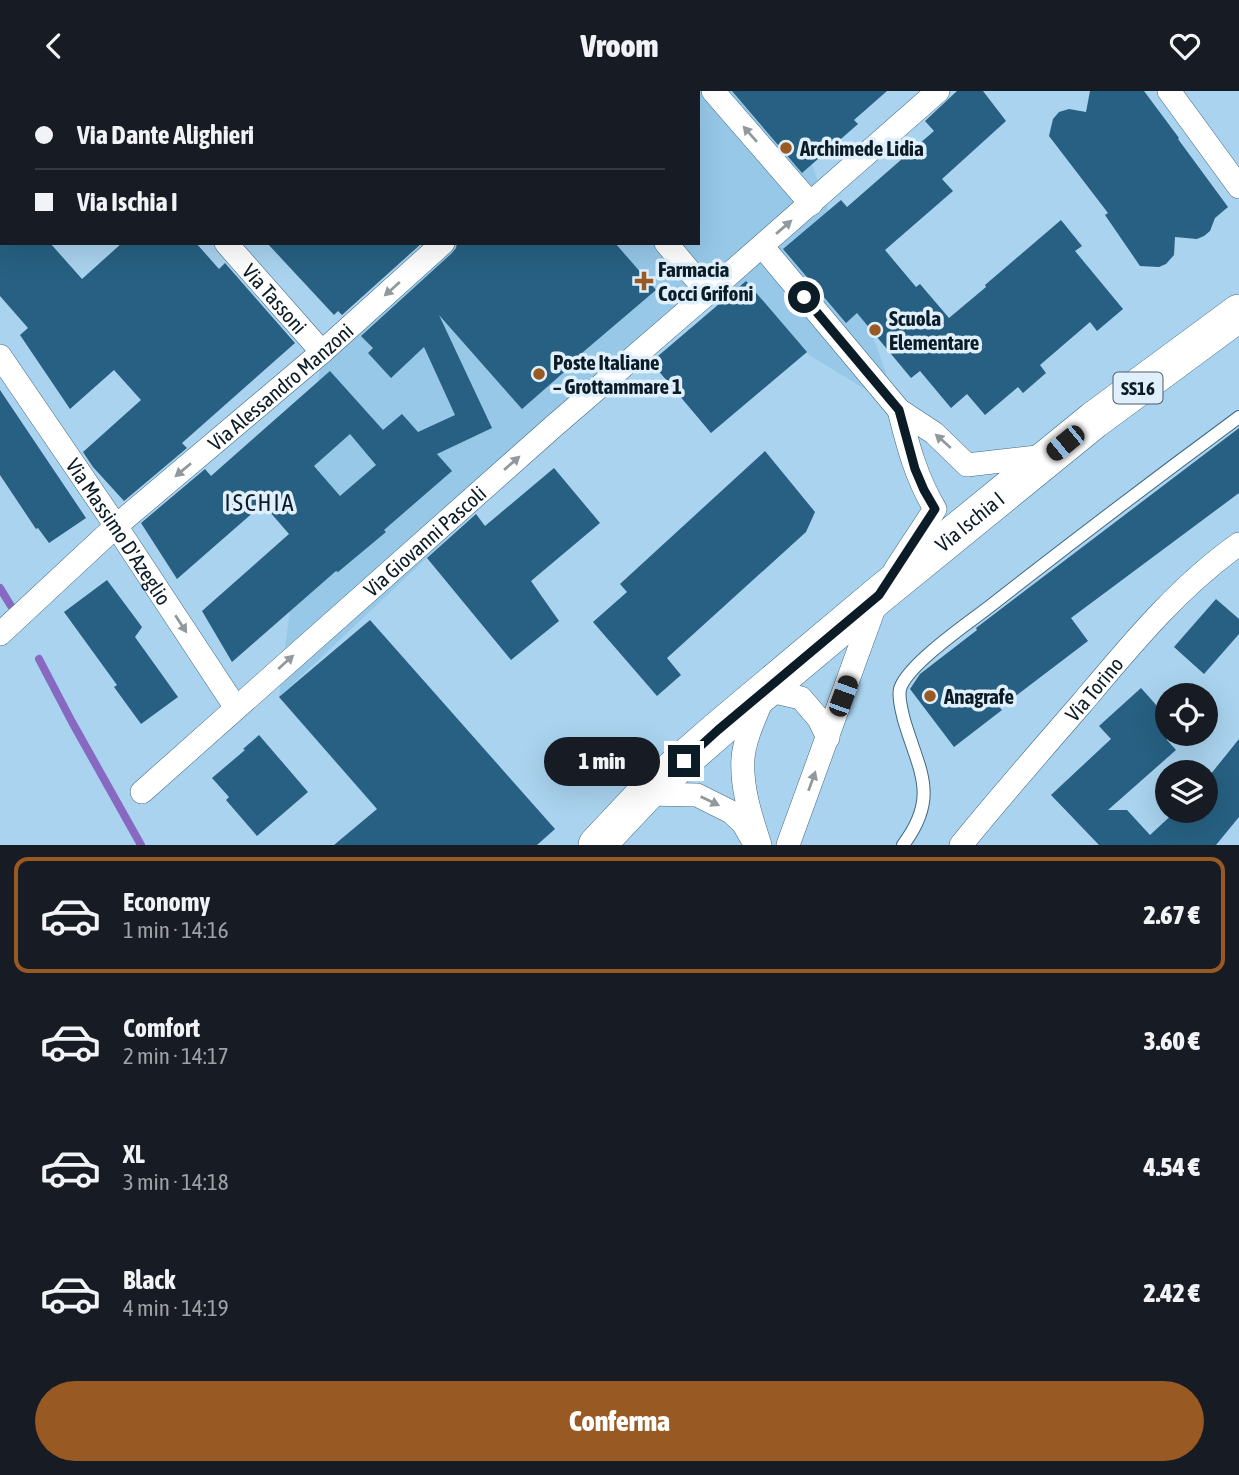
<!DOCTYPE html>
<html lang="it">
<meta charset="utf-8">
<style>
:root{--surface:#171b24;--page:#20242c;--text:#f1f3f6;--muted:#9ea1a6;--line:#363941;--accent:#995922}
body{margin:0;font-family:"Asap Condensed",sans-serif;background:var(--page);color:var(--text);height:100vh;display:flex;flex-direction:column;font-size:26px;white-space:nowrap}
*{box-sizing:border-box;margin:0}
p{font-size:23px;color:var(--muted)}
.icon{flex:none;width:38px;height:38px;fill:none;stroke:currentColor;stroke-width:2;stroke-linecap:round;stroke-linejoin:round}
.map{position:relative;height:754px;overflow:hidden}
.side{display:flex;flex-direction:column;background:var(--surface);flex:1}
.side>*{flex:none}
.banner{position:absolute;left:0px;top:0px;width:700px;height:154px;box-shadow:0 7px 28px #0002;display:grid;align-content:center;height:154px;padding:0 35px;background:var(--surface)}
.tools{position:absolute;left:1155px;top:592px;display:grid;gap:14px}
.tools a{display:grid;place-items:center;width:63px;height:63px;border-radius:50%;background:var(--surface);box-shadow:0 7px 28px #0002;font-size:35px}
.end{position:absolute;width:32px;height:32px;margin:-16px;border:9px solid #0c1c26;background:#fff;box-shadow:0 0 0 4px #fff}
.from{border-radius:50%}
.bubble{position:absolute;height:49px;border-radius:24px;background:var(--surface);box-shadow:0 7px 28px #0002;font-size:23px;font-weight:800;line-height:49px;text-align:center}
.car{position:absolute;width:21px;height:42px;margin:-21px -10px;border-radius:9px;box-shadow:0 0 5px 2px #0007;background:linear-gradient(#222 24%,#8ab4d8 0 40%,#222 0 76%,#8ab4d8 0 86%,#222 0)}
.banner b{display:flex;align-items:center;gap:24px;height:66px;font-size:26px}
.banner b+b{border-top:2px solid var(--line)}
.banner i{width:18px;height:18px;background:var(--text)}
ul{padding:12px 0 0;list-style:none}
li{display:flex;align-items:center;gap:21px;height:116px;margin:0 14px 10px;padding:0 21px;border:4px solid transparent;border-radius:14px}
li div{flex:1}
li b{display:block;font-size:26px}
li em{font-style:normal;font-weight:800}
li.current{border-color:var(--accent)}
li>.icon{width:63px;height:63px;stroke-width:1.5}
.action{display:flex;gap:14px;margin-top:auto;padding:14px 35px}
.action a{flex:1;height:80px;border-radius:42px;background:var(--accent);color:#fff;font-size:28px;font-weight:800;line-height:80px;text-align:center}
header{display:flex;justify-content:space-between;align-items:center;height:91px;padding:0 35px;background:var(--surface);font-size:32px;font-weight:800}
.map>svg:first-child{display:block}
.built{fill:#97c8e8}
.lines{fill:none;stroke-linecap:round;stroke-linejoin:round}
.stream{stroke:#8769c2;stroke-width:8}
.building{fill:#276082;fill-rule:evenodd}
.lane-casing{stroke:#406880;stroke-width:14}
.street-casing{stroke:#406880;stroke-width:24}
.primary-casing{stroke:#406880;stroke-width:38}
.lane{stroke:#fff;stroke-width:12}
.street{stroke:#fff;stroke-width:23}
.primary{stroke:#fff;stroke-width:37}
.oneway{fill:#92999d}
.route{stroke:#0c1c26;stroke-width:9}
.poi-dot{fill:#995922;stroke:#dff0fc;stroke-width:2.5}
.labels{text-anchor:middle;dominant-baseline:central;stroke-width:7;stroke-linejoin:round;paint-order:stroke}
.shield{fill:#dff0fc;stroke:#4b5c66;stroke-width:2}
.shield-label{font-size:19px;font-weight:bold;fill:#0c1c26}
.poi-label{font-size:21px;font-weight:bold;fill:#0c1c26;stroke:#dff0fc;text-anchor:start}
.street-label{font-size:21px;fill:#0c1c26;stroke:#dff0fc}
.quarter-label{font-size:24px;letter-spacing:2px;fill:#0c1c26;stroke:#dff0fc}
</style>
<header><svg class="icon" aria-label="back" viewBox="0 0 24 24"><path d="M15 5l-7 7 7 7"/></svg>Vroom<svg class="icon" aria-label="heart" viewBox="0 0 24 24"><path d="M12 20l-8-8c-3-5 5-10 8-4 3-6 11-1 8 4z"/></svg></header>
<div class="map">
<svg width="1239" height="754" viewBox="0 0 1239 754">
<rect width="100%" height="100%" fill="#a9d3ef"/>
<path class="built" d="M613 0H786L899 319 708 202 279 606 322 261 443 152H698V2H611Z"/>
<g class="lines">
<path class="stream" d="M0 497 11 515
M39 568 72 631 141 754"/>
</g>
<path class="building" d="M732 0H887L854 29 858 33 802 82Z
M957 0H983L1006 30 942 88 953 100 885 159 916 196 920 193 949 227 986 196 985 194 1061 129 1082 155 1075 160 1123 218 1097 240 1090 231 1040 274 1046 282 1023 302 1018 296 985 324 967 303 951 317 920 280 911 287 857 222 846 232 783 158 841 109 847 116 934 40 925 30Z
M1090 0H1144L1179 47 1178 48 1228 116 1215 127 1210 140 1204 145 1197 148 1175 146 1174 164 1166 173 1159 176 1140 175 1105 124 1108 122 1049 45 1053 28 1059 21 1069 18 1086 21Z
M0 152H50L82 188 122 152H196L219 178 225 172 295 252 182 352 187 357 124 410 93 376 83 361 141 309 114 279 70 318 20 244 28 237 0 205Z
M267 152H422L342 224 338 220 334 224Z
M457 152H615L656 199 569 273 571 275 522 318 439 224 492 337 437 363 452 380 384 439 386 441 338 481 336 480 232 571 202 520 289 443 263 413 177 488 141 432 205 378 211 385 330 280 383 339 402 323 418 341 455 324 424 256 391 287 368 262 373 257 361 245 452 162 456 157ZM350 343 376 374 340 405 314 375Z
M746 190 807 261 711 342 651 271Z
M0 299 86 427 49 452 38 437 36 438 0 384Z
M1239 337V402L1071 527 1088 550 1000 617 1002 619 954 656 910 598 920 583 977 539 976 537Z
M765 360 815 421 806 441 667 567 681 584 657 605 593 531 627 501 620 493Z
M554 377 600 432 531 490 559 530 511 569 427 467 476 423 485 435Z
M107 489 142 536 135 546 178 606 141 633 114 596 117 594 64 521Z
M1216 508 1239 528V543L1204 583 1174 556Z
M370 529 555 738 537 754H334L377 718 279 606Z
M1141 597 1167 626V649L1176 659 1108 719H1127L1150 744 1177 719H1206V689L1239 648V726L1216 754H1099L1051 704 1111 648 1099 635Z
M259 644 308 701 257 745 226 709 229 706 212 687 245 659 243 658Z"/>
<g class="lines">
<g class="lane-casing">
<path id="lane" d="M903 754C940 705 919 680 904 629 902 620 898 608 900 598 907 574 968 532 989 516 1072 451 1155 388 1239 326"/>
</g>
<g class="street-casing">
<g id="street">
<path d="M91 0 93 2"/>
<path d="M319 0 321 2"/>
<path d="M713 0 811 113"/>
<path d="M1169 0 1239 96"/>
<path d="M612 2 614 0"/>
<path id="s1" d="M226 152 322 261"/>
<path d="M666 152 708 202 938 0"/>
<path d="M762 155 899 319 934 342 967 374 1046 365"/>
<path id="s2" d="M0 265 116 435 236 617"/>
<path d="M895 479 935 418C916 386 908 355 899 319"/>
<path id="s3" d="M0 543 116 435 322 261 443 152"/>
<path id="s4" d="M142 701 554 335 708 202"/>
<path d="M645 703 697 704 731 721 743 732 751 746"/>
<path d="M760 754C751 726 741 697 743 667 745 644 758 621 766 599L801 607 819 628 828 647"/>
<path d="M788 754 877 509"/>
<path id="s5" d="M961 754C1000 706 1041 659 1082 612 1130 555 1178 496 1239 453"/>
</g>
</g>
<g class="primary-casing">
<g id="primary">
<path id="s6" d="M597 754 645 703 718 639 879 504 1094 329 1239 222"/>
</g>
</g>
<use href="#lane" class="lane"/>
<use href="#street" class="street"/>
<use href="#primary" class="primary"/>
</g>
<defs><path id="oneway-solid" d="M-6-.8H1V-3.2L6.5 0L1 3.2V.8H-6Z" transform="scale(1.75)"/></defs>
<g class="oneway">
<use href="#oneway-solid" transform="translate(750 43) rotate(-131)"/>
<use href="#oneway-solid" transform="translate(784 136) rotate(-41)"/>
<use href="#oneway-solid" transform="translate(392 198) rotate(138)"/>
<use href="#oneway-solid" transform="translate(943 350) rotate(-138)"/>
<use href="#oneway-solid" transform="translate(512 372) rotate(-41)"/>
<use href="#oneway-solid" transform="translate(183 379) rotate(140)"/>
<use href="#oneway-solid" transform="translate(181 533) rotate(57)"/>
<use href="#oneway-solid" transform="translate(286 571) rotate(-42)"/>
<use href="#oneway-solid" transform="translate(812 690) rotate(-70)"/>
<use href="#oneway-solid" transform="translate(710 710) rotate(26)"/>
</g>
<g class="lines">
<path class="route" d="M684 670 718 639 879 504 935 418 924 399 915 378 899 319 804 206"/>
</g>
<g class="poi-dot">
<circle cx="786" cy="57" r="7"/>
<path d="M640.5 179.5h7v7h7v7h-7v7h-7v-7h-7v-7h7z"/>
<circle cx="875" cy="239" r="7"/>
<circle cx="539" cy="283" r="7"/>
<circle cx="930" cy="605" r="7"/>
</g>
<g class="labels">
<rect class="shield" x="1113.5" y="281.5" width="49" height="31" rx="5"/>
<g class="shield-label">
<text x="1138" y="297">SS16</text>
</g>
<g class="poi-label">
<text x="800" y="57">Archimede Lidia</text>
<text x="658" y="178">Farmacia<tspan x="658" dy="24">Cocci Grifoni</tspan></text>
<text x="889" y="227">Scuola<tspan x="889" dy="24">Elementare</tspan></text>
<text x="553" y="271">Poste Italiane<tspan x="553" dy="24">– Grottammare 1</tspan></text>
<text x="944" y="605">Anagrafe</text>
</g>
<g class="street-label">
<text stroke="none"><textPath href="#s1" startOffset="74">Via Tassoni</textPath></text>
<text stroke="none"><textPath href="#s3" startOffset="374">Via Alessandro Manzoni</textPath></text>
<text stroke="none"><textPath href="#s6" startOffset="494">Via Ischia I</textPath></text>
<text stroke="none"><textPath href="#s2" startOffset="212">Via Massimo D'Azeglio</textPath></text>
<text stroke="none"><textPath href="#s4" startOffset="378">Via Giovanni Pascoli</textPath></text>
<text stroke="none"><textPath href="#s5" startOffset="205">Via Torino</textPath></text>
</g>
<g class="quarter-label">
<text x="260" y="411">ISCHIA</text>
</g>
</g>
</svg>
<div class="tools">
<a><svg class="icon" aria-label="locate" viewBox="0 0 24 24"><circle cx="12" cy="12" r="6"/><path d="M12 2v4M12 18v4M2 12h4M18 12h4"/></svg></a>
<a><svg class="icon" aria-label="layers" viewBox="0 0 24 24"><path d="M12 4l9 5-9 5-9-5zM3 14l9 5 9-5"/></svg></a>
</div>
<i class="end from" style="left:804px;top:206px"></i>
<i class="end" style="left:684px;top:670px"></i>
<div class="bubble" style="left:544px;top:646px;width:116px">1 min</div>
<i class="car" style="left:1065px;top:352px;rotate:231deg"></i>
<i class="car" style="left:843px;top:605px;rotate:20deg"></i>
<div class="banner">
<b><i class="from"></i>Via Dante Alighieri</b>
<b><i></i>Via Ischia I</b>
</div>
</div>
<section class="side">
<ul>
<li class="current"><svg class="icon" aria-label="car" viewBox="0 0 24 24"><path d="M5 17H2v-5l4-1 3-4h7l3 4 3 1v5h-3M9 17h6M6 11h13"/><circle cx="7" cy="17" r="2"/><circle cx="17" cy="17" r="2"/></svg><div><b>Economy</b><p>1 min · 14:16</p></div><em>2.67 €</em></li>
<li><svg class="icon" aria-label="car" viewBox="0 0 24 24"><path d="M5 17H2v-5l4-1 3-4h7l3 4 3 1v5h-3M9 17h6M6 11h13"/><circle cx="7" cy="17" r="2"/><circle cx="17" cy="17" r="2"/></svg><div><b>Comfort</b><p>2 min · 14:17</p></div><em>3.60 €</em></li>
<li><svg class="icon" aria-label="car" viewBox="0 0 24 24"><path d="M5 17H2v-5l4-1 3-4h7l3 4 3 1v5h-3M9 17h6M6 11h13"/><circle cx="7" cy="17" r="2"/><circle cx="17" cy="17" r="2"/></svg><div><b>XL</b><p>3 min · 14:18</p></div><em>4.54 €</em></li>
<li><svg class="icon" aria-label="car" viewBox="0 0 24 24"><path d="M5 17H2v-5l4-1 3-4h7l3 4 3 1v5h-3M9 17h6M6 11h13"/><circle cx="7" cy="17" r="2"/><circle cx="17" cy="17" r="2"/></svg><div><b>Black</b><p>4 min · 14:19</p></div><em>2.42 €</em></li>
</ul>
<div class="action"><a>Conferma</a></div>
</section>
